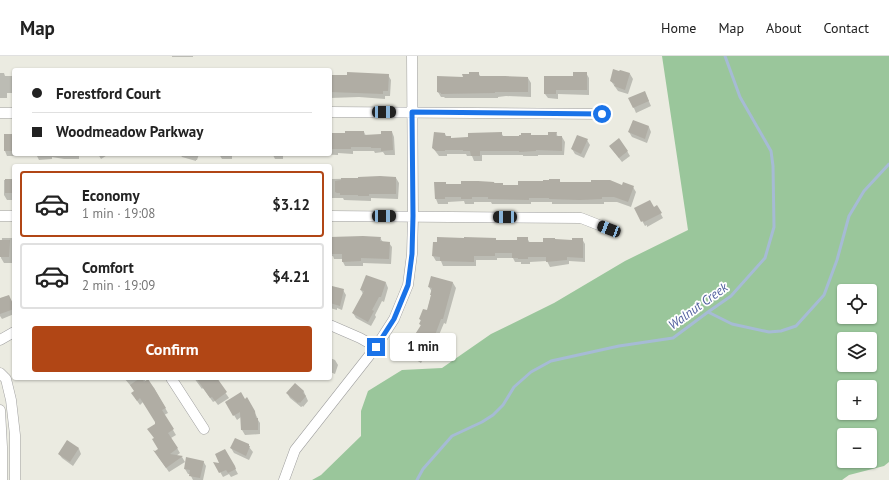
<!DOCTYPE html>
<meta charset="utf-8">
<style>
:root{--surface:#fff;--page:#f6f6f6;--text:#222;--muted:#767676;--line:#e0e0e0;--accent:#b14615}
body{margin:0;font-family:"PT Sans",sans-serif;background:var(--page);color:var(--text);height:100vh;display:flex;flex-direction:column;font-size:15px;white-space:nowrap}
*{box-sizing:border-box;margin:0}
p{font-size:13px;color:var(--muted)}
.icon{flex:none;width:22px;height:22px;fill:none;stroke:currentColor;stroke-width:2;stroke-linecap:round;stroke-linejoin:round}
.map{position:relative;flex:1;overflow:hidden}
.details{position:absolute;left:12px;top:108px;width:320px;height:216px;display:flex;flex-direction:column;background:var(--surface);border-radius:4px;box-shadow:0 1px 3px #0004}
.details>*{flex:none}
.hud{position:absolute;left:12px;top:12px;width:320px;height:88px;border-radius:4px;box-shadow:0 1px 3px #0004;display:grid;align-content:center;height:88px;padding:0 20px;background:var(--surface)}
.controls{position:absolute;left:837px;top:228px;display:grid;gap:8px}
.controls a{display:grid;place-items:center;width:40px;height:40px;border-radius:4px;background:var(--surface);box-shadow:0 1px 3px #0004;font-size:20px}
.end{position:absolute;width:18px;height:18px;margin:-9px;border:5px solid #1a73e8;background:#fff;box-shadow:0 0 0 2px #fff}
.from{border-radius:50%}
.bubble{position:absolute;height:28px;border-radius:4px;background:var(--surface);box-shadow:0 1px 3px #0004;font-size:13px;font-weight:800;line-height:28px;text-align:center}
.car{position:absolute;width:12px;height:24px;margin:-12px -6px;border-radius:5px;box-shadow:0 0 3px 1px #0007;background:linear-gradient(#222 24%,#8ab4d8 0 40%,#222 0 76%,#8ab4d8 0 86%,#222 0)}
.hud b{display:flex;align-items:center;gap:14px;height:38px;font-size:15px}
.hud b+b{border-top:1px solid var(--line)}
.hud i{width:10px;height:10px;background:var(--text)}
ul{padding:7px 0 0;list-style:none}
li{display:flex;align-items:center;gap:12px;height:66px;margin:0 8px 6px;padding:0 12px;border:2px solid var(--line);border-radius:4px}
li div{flex:1}
li b{display:block;font-size:15px}
li em{font-style:normal;font-weight:800}
li.on{border-color:var(--accent)}
li>.icon{width:36px;height:36px;stroke-width:1.5}
.button{display:flex;gap:8px;margin-top:auto;padding:8px 20px}
.button a{flex:1;height:46px;border-radius:4px;background:var(--accent);color:#fff;font-size:16px;font-weight:800;line-height:46px;text-align:center}
header{display:flex;align-items:center;gap:24px;box-sizing:border-box;height:56px;padding:0 20px;background:var(--surface);border-bottom:1px solid var(--line)}
header strong{font-size:19px}
nav{display:flex;gap:22px;margin-inline-start:auto;font-size:14px}
.map>svg:first-child{display:block}
.forest{fill:#9ac69b;fill-rule:evenodd}
.shadow{fill:#0003}
.lines{fill:none;stroke-linecap:round;stroke-linejoin:round}
.stream{stroke:#a6bbd5;stroke-width:3}
.building{fill:#b0ada4}
.minor-casing{stroke:#9f9f9f;stroke-width:11}
.minor{stroke:#fff;stroke-width:10}
.route{stroke:#1a73e8;stroke-width:5}
.labels{text-anchor:middle;dominant-baseline:central;stroke-width:3.5;stroke-linejoin:round;paint-order:stroke}
.water-label{font-size:13px;font-style:italic;fill:#52609f;stroke:#fff}
</style>
<header>
<strong>Map</strong>
<nav><a>Home</a><a>Map</a><a>About</a><a>Contact</a></nav>
</header>
<div class="map">
<svg width="889" height="424" viewBox="0 0 889 424">
<rect width="100%" height="100%" fill="#ebebe1"/>
<path class="forest" d="M662 0H889V406L884 410 849 419 842 424H312L321 419 361 380V355L368 335 402 314 442 312 491 278 554 247 625 205 688 174ZM844 235H870V261H844ZM844 283H870V309H844ZM844 331H870V357H844ZM844 379H870V405H844Z"/>
<path class="shadow" d="M172 0H193V1H172Z
M621 15 630 18 633 23 628 38 618 35 611 25 620 17Z
M0 17H4L5 20H14V37H7V42H0Z
M478 17 481 21 528 22 531 27V41L506 40 498 41V42H445L444 41H441L438 36 464 22Z
M586 17 589 22V39L558 38V43L548 42 545 38 574 21Z
M388 19 391 24 390 40H385V43L359 41 330 42V20Z
M647 41 651 50 636 57 630 42Z
M633 65 649 71 651 76 647 87 632 81 629 76Z
M364 76 366 80 382 79 392 76 394 81 395 99H385L383 96 375 97 374 95H353V98L338 97V99L312 98H330V77L346 78Z
M13 77H14V98H79V103H64L52 101V103L39 104 37 100H7L5 95 12 79Z
M501 77 504 81 549 80 556 77 558 81H562L565 86 564 99H538V100H523V99H482V105H474L472 100H467L466 98H447V100H439L433 92 445 78 447 81 451 83 469 82Z
M587 84 590 89 584 102 575 98 572 93Z
M610 91 627 95 630 100 622 106Z
M98 98H109L101 103Z
M180 98H199L197 104H196V105L182 101Z
M219 98H232V103H222Z
M267 98H283V103H275L273 99 268 100Z
M396 122 399 127 398 143 371 142V145L344 144 343 142H330V123Z
M4 124H12L14 127 13 144H7L4 139Z
M559 124 561 127 633 131 636 136 631 151 617 146H604V148H552V146H531V148H492L491 146H474V148H465L464 145 448 146V148H438L436 143 435 127 446 129 494 126 495 128 503 130H519Z
M657 151 663 162 647 171V169L645 170 635 152H653Z
M330 181 380 182 383 186 389 187 392 191 391 208 363 207V210H345L343 206V203H334L333 200 330 201Z
M2 182H14V207H4L1 202Z
M527 182 530 187H544L555 184 573 185 582 183 585 188V206L569 205V208L550 211 547 205 530 206V208H521V206H515L513 202H497V204H476V210H443L441 205H436L433 200 434 187 518 185Z
M432 221 453 227 456 232 446 268 444 267 434 291 431 289 421 307 406 298 403 293 413 285 421 270 420 268 421 265 420 263 427 256 432 236 429 231Z
M386 227 388 232 384 246 382 245 375 259 376 261 371 270 356 262 353 257 363 238 361 234Z
M330 230 343 234 346 239 342 254 337 252V254L330 252Z
M0 243 14 251V258L2 263 0 260Z
M330 302 335 304 338 309 335 318 330 316Z
M124 322H144L146 326 154 332 168 357 164 359 176 379 171 382 180 397 176 400 182 401 185 406 169 416 157 399 159 393 155 383 156 366 143 346 140 349 135 342V335Z
M194 322H215L229 342 218 349 215 345 213 346 203 332 202 333Z
M295 328 304 336 308 345 303 351V350L301 351 290 342 287 337Z
M247 343 257 361 258 364 260 367V378L245 379 242 374 241 361 237 364 226 346 245 344Z
M67 385 79 393 81 398 73 410 62 402 59 398Z
M249 391 253 396 249 404 234 397 231 392Z
M225 394 238 418 231 421 229 418 223 421 215 407 220 408Z
M203 405 206 410 203 424H193L190 418H188L185 413Z"/>
<g class="lines">
<path class="stream" d="M708 256 732 268 769 276 781 275 796 270 824 239 837 204 849 160 864 135 889 108
M417 424 423 413 452 380 482 366 493 359 503 349 514 331 531 316 551 305 619 290 673 282 708 256 731 240 765 202 774 171 773 110 771 95 740 41 725 0"/>
</g>
<path class="building" d="M613 13 619 15 620 14 630 17 625 34 614 30 615 28 610 25Z
M347 16 389 18 388 35H383V38L330 36V19H347Z
M469 16H479V20H505L528 21V36H495V37L441 38V37L437 36V20L463 21 462 18H469Z
M573 16H587V34H556V38H544V20H573Z
M645 35 649 45 633 52 628 42Z
M633 64 649 70 645 83 628 76Z
M345 75H364V79L381 78V75H392L393 94 381 95V92H371V91H351V93H330V77H345Z
M434 76 445 77V80H451V82L468 81V77L502 76V80H519V79H521V77H531V79H548V76H557L556 80H562V95L536 94V95L519 96V95H480V100H471L470 95H463V94H445V95H436L432 92Z
M4 78H14V95H4Z
M577 79 588 83 581 98 571 93Z
M619 82 628 95 619 102 609 90Z
M380 120 396 121V138H369V140H358V139H340V137H337L335 136V125L341 124V122H358V121Z
M5 123H13V127H14V137H5Z
M549 123H560V126H591V124H610L622 129 623 126 634 130 628 146 614 141H602V143L580 144 549 143V142H529V144L488 143V141H472V143H461V141H445V143H435L434 126H446V128H461V125H478L494 126V127H503V129H518V125H543V124H549Z
M650 144 654 151 657 149 662 157 644 166 643 165 641 166 634 152Z
M363 180 381 181 380 185 390 186 389 203 361 202V205L342 206V198H331L330 181Z
M437 181 464 182V181L496 182V184H517V181H528V186H543V182H555V183L572 184V182H583V202L567 201V204L546 206V201H528V203H518V202H512V197H495V200H474V206L440 205V201L432 200 433 186H437Z
M0 184H10L9 201H0Z
M366 219 386 226 381 241H379L372 254 374 255 368 266 352 257 364 235 360 234Z
M431 220 453 226 443 263H441L432 287 428 285 418 303 402 293 409 281 412 283 421 269 419 268 421 264 419 263 423 253 427 254 431 239H430L432 232 428 231Z
M330 230 332 231V230L344 233 340 250 330 247Z
M9 239 14 250V253L0 258V242Z
M140 322H142L144 326 148 323 154 332 166 352 162 354 174 373 168 377 178 392 170 398 183 400 166 412 153 394 155 395 158 393 152 383 154 382 147 373 155 368V366L140 342 137 345 131 337 134 335 130 329Z
M196 322H217L227 336 215 345 212 341 210 342Z
M295 327 304 335 303 337 306 340 300 347 299 346 298 347 286 337Z
M241 336 245 343 247 341 255 355 256 362H258V374H241L240 356 233 360 225 346Z
M235 382 249 388V390H250L246 400 230 392Z
M67 384 79 392 70 406 58 398Z
M225 393 235 410 236 413 228 417 226 414 219 417 213 406 219 407 215 398Z
M186 401 204 405 200 422 189 420 190 414 184 413Z"/>
<g class="lines">
<g class="minor-casing">
<path id="minor" d="M330 56 602 58
M0 57H14
M0 160H14
M330 160 581 162 609 173
M330 269 360 282 376 291
M0 284 14 276
M0 317 6 323 11 344 15 379V424
M171 322 204 373
M0 354 2 391V424
M284 424 295 394 376 291 394 263 408 229 412 198 413 161 412 0"/>
</g>
<use href="#minor" class="minor"/>
</g>
<g class="lines">
<path class="route" d="M376 291 394 263 408 229 412 198 413 160 412 56 602 58"/>
</g>
<g class="labels">
<g class="water-label">
<text transform="translate(698 250) rotate(-36)">Walnut Creek</text>
</g>
</g>
</svg>
<div class="controls">
<a><svg class="icon" aria-label="locate" viewBox="0 0 24 24"><circle cx="12" cy="12" r="6"/><path d="M12 2v4M12 18v4M2 12h4M18 12h4"/></svg></a>
<a><svg class="icon" aria-label="layers" viewBox="0 0 24 24"><path d="M12 4l9 5-9 5-9-5zM3 14l9 5 9-5"/></svg></a>
<a>+</a>
<a>−</a>
</div>
<i class="end from" style="left:602px;top:58px"></i>
<i class="end" style="left:376px;top:291px"></i>
<div class="bubble" style="left:390px;top:277px;width:66px">1 min</div>
<i class="car" style="left:384px;top:56px;rotate:90deg"></i>
<i class="car" style="left:384px;top:160px;rotate:90deg"></i>
<i class="car" style="left:505px;top:161px;rotate:270deg"></i>
<i class="car" style="left:609px;top:173px;rotate:291deg"></i>
<div class="hud">
<b><i class="from"></i>Forestford Court</b>
<b><i></i>Woodmeadow Parkway</b>
</div>
<section class="details">
<ul>
<li class="on"><svg class="icon" aria-label="car" viewBox="0 0 24 24"><path d="M5 17H2v-5l4-1 3-4h7l3 4 3 1v5h-3M9 17h6M6 11h13"/><circle cx="7" cy="17" r="2"/><circle cx="17" cy="17" r="2"/></svg><div><b>Economy</b><p>1 min · 19:08</p></div><em>$3.12</em></li>
<li><svg class="icon" aria-label="car" viewBox="0 0 24 24"><path d="M5 17H2v-5l4-1 3-4h7l3 4 3 1v5h-3M9 17h6M6 11h13"/><circle cx="7" cy="17" r="2"/><circle cx="17" cy="17" r="2"/></svg><div><b>Comfort</b><p>2 min · 19:09</p></div><em>$4.21</em></li>
</ul>
<div class="button"><a>Confirm</a></div>
</section>
</div>
